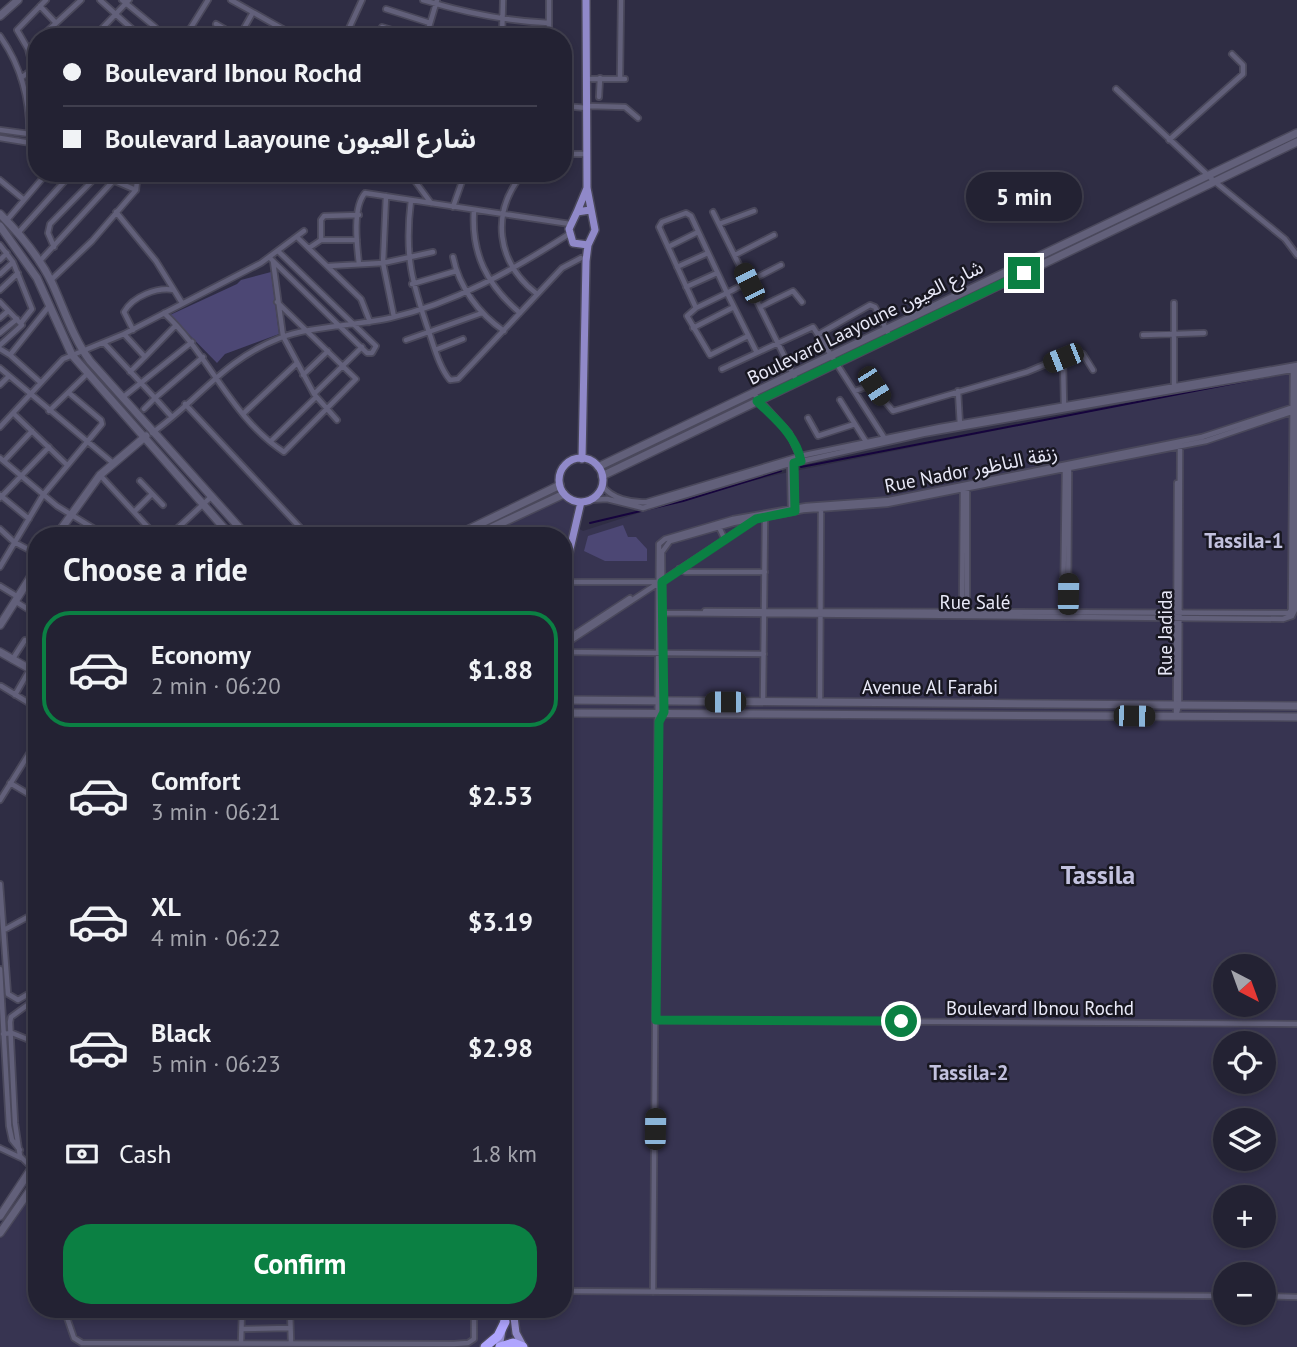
<!DOCTYPE html>
<meta charset="utf-8">
<style>
:root{--surface:#232233;--page:#2f2f3f;--text:#f1f3f6;--muted:#a3a4ac;--line:#403f4e;--accent:#0b8043}
body{margin:0;font-family:"PT Sans","Noto Sans Arabic",sans-serif;background:var(--page);color:var(--text);height:100vh;display:flex;flex-direction:column;font-size:26px;white-space:nowrap}
*{box-sizing:border-box;margin:0}
p{font-size:23px;color:var(--muted)}
.icon{flex:none;width:38px;height:38px;fill:none;stroke:currentColor;stroke-width:2;stroke-linecap:round;stroke-linejoin:round}
.map{position:relative;flex:1;overflow:hidden}
.panel{position:absolute;left:28px;top:527px;width:544px;height:791px;display:flex;flex-direction:column;background:var(--surface);border-radius:28px;box-shadow:0 4px 10px #0003,0 0 0 2px var(--line)}
.panel>*{flex:none}
.hud{position:absolute;left:28px;top:28px;width:544px;height:154px;border-radius:28px;box-shadow:0 4px 10px #0003,0 0 0 2px var(--line);display:grid;align-content:center;height:154px;padding:0 35px;background:var(--surface)}
.needle{width:46px;rotate:139deg}
.fabs{position:absolute;left:1213px;top:954px;display:grid;gap:14px}
.fabs a{display:grid;place-items:center;width:63px;height:63px;border-radius:50%;background:var(--surface);box-shadow:0 4px 10px #0003,0 0 0 2px var(--line);font-size:35px}
.end{position:absolute;width:32px;height:32px;margin:-16px;border:9px solid #0b8043;background:#fff;box-shadow:0 0 0 4px #fff}
.from{border-radius:50%}
.bubble{position:absolute;height:49px;border-radius:24px;background:var(--surface);box-shadow:0 4px 10px #0003,0 0 0 2px var(--line);font-size:23px;font-weight:600;line-height:49px;text-align:center}
.car{position:absolute;width:21px;height:42px;margin:-21px -10px;border-radius:9px;box-shadow:0 0 5px 2px #0007;background:linear-gradient(#222 24%,#8ab4d8 0 40%,#222 0 76%,#8ab4d8 0 86%,#222 0)}
.hud b{display:flex;align-items:center;gap:24px;height:66px;font-size:26px}
.hud b+b{border-top:2px solid var(--line)}
.hud i{width:18px;height:18px;background:var(--text)}
ul{padding:0;list-style:none}
li{display:flex;align-items:center;gap:21px;height:116px;margin:0 14px 10px;padding:0 21px;border:4px solid transparent;border-radius:28px}
li div{flex:1}
li b{display:block;font-size:26px}
li em{font-style:normal;font-weight:600}
li.on{border-color:var(--accent)}
li>.icon{width:63px;height:63px;stroke-width:1.5}
h2{padding:0 35px;font-size:32px;line-height:84px}
.pay{display:flex;align-items:center;gap:18px;height:77px;padding:0 35px;font-size:26px}
.pay p{margin-inline-start:auto}
.cta{display:flex;gap:14px;margin-top:auto;padding:14px 35px}
.cta a{flex:1;height:80px;border-radius:28px;background:var(--accent);color:#fff;font-size:28px;font-weight:600;line-height:80px;text-align:center}
.map>svg:first-child{display:block}
.built{fill:#373451;fill-rule:evenodd}
.green{fill:#4c4774}
.lines{fill:none;stroke-linecap:round;stroke-linejoin:round}
.stream{stroke:#16043d;stroke-width:2}
.street-casing{stroke:#4a485b;stroke-width:8}
.secondary-casing{stroke:#4a485b;stroke-width:10}
.primary-casing{stroke:#4a485b;stroke-width:10}
.highway-casing{stroke:#4a485b;stroke-width:12}
.street{stroke:#62607a;stroke-width:4.5}
.secondary{stroke:#62607a;stroke-width:7}
.primary{stroke:#9089c9;stroke-width:7}
.highway{stroke:#afa5fe;stroke-width:9}
.route{stroke:#0b8043;stroke-width:9}
.labels{text-anchor:middle;dominant-baseline:central;stroke-width:5;stroke-linejoin:round;paint-order:stroke}
.street-label{font-size:19px;fill:#e9e9f8;stroke:#181721}
.neighbourhood-label{font-size:21px;font-weight:bold;fill:#c2c1de;stroke:#181721}
.district-label{font-size:26px;font-weight:bold;fill:#c2c1de;stroke:#181721}
</style>
<div class="map">
<svg width="1297" height="1347" viewBox="0 0 1297 1347">
<rect width="100%" height="100%" fill="#2f2d44"/>
<path class="built" d="M1297 370V1347H0V1233L37 1178V1309H564V536L448 535 523 498 554 496 575 505 571 524 583 531 685 498 780 474ZM1225 966H1264V1004H1225ZM1225 1043H1264V1082H1225ZM1225 1120H1264V1158H1225ZM1225 1197H1264V1236H1225ZM1225 1274H1264V1312H1225Z"/>
<path class="green" d="M271 272 279 334 225 354 217 363 170 315 237 284 241 280Z
M623 525 628 537H636L647 549V561H605L584 551 588 536Z"/>
<g class="lines">
<path class="stream" d="M801 467 1287 373
M590 523 683 501 781 471"/>
<g class="street-casing">
<path id="street" d="M100 0 141 37
M122 0 155 27
M231 0 297 37
M423 0C466 13 504 21 549 23
M40 6 56 23
M386 9 430 23
M216 24 238 37
M382 27 415 37
M0 36C22 67 31 105 29 143
M41 37 81 0
M94 37 129 0
M185 37 208 0
M239 37 252 14
M345 37 362 0
M426 37 437 0
M502 37 503 0
M549 37V0
M28 49 37 41
M21 78 33 69 28 49 17 30 46 0
M588 79H625
M620 79 621 0
M1116 89 1214 181 1285 239 1297 255
M27 97 37 91
M599 97 600 78
M564 106 587 108
M588 106 625 107 638 118
M0 130 37 135
M0 138 37 144
M1169 140 1243 74V65L1232 54
M564 154H587
M409 173 431 203
M523 173C490 213 496 262 537 294
M0 180 23 199
M136 190 138 173
M386 196 383 263 394 317
M411 200C404 256 412 283 430 335 435 350 440 368 450 380L458 379 562 268 581 258
M453 207 465 173
M474 210C471 254 487 285 520 313
M116 212 156 261 174 290
M713 212 797 382
M686 213 691 216 727 293 696 308 659 227 662 222Z
M7 220 47 173
M719 224 754 211
M18 233 72 173
M297 237 361 299 370 322
M357 240H321V220L324 216 359 215
M0 245 13 262 32 309 21 323
M668 247 698 232
M309 248 321 240
M735 255 774 235
M453 257C459 287 479 314 504 331
M270 258 367 353H372L376 346 279 252
M0 260 7 253
M273 261 283 336 314 394 337 420
M39 262 114 180
M359 264C357 246 352 208 365 193L570 224
M329 266 383 263 433 252
M677 267 708 253
M0 274 13 262
M51 280 92 241 136 190 103 176 95 178 50 224 48 233 54 247
M412 284 456 271
M686 287 717 273
M0 290 18 273
M0 302 22 325 0 345
M1174 303V386
M760 307 793 291 802 302
M696 308 687 316 710 355 748 336
M164 313C208 353 232 419 284 452L356 379 277 302
M0 318 8 311
M693 328 734 307
M133 330 124 312C133 296 157 287 174 290L182 303
M0 333 17 319
M124 334 145 357 176 325
M819 334 870 305 875 307 890 337
M1143 335 1204 333
M406 340 482 313
M104 343 155 398 203 357
M0 349 10 355
M435 350 463 339
M756 351 727 293 781 265
M1063 358 1064 406
M0 368 113 463
M722 369 813 327 885 439
M130 372 145 357
M303 375 328 351
M40 382 10 355 50 305
M0 385 9 376
M855 391 871 385 893 411 1027 372 1075 352 1083 354 1093 370
M958 391 960 425
M753 393 789 433 800 457
M314 394 362 347
M122 398 192 342
M840 400 868 445
M185 404 308 536
M144 409 155 398 171 416
M49 411 87 374
M13 413 67 465
M244 413 296 364
M808 418 818 436 855 424
M0 427 63 359 124 334 261 263 304 231
M152 433C199 400 223 360 280 338 306 327 359 325 390 318 455 303 513 270 569 234
M271 441 316 397
M0 458 57 506 106 536
M4 461 32 431
M790 463 791 510
M794 463 795 510
M100 475 156 536
M140 481 163 505
M602 485C611 499 632 503 647 502L800 456 940 427 1297 365 1295 610 1292 616
M0 495 29 519
M0 498 49 447
M590 500 607 499 643 508 789 464 923 434 1297 369
M134 512 152 494
M719 527 725 540
M0 529 14 542 37 554
M169 536 211 497
M0 567 43 495 102 424 101 420 69 393
M679 569 685 572H765
M564 582H657
M0 586 18 597
M15 601 37 615
M705 611 1289 613
M1068 612 1069 467
M660 613 1283 619 1292 616
M962 613 963 489
M1289 613 1291 610 1293 367
M1063 614 1065 469
M967 615V487
M564 641 630 598
M564 645 756 519
M564 652 764 654
M12 660 25 640 37 645
M1 686 29 703
M15 695 30 669
M763 701 765 517
M820 702 821 508
M663 714 662 552 670 541 733 523 803 510 887 504 1206 441 1297 410
M1176 716 1179 705 1180 445
M1176 716 1177 483
M10 783 37 799
M0 800 37 741
M0 884 8 994 18 1000 37 989
M4 930 37 912
M37 952 33 962 37 971
M0 969 9 1126 12 1140 20 1150
M37 998 11 1017 10 1022 15 1123 20 1156 37 1173
M656 1020 1297 1024
M3 1034 12 1033 37 1043
M0 1148 21 1158
M564 1291 1225 1296
M653 1292 659 544 665 539 733 519 806 506 889 500 1202 437 1297 406
M1264 1296 1297 1297
M64 1309 74 1338 82 1343 454 1344 468 1343 474 1339V1309
M290 1309 291 1343
M242 1329 290 1328
M241 1342 242 1309"/>
</g>
<g class="secondary-casing">
<path id="secondary" d="M0 16 18 0
M0 214C20 234 40 258 52 283 64 309 73 338 90 361L247 536
M0 226 37 278 72 355 231 536
M598 467 1297 133
M602 476 1297 142
M56 536 100 475 146 436
M455 536 560 485
M474 536 564 494
M0 625 37 567
M0 652 37 673
M564 700 1297 706
M564 713 1297 717
M0 1216 37 1160
M0 1233 37 1180"/>
</g>
<g class="primary-casing">
<path id="primary" d="M577 212 587 188
M588 245 573 243 569 229 577 212 590 210
M559 480a22 22 0 1 1 44 0a22 22 0 1 1-44 0Z
M582 459 586 261 588 245 595 230 587 188 586 0
M564 575 581 502
M513 1309 516 1333 523 1346
M499 1347 506 1309"/>
</g>
<g class="highway-casing">
<path id="highway" d="M485 1347 498 1336 505 1322
M500 1347 513 1343 523 1347"/>
</g>
<use href="#street" class="street"/>
<use href="#secondary" class="secondary"/>
<use href="#primary" class="primary"/>
<use href="#highway" class="highway"/>
</g>
<g class="lines">
<path class="route" d="M901 1021 656 1020 659 722 664 712 662 582 756 519 795 511 794 463 801 461C796 435 775 419 757 401L1024 273"/>
</g>
<g class="labels">
<g class="street-label">
<text transform="translate(865 322) rotate(-26)">Boulevard Laayoune شارع العيون</text>
<text transform="translate(971 469) rotate(-11)">Rue Nador زنقة الناظور</text>
<text x="975" y="602">Rue Salé</text>
<text transform="translate(1165 633) rotate(-90)">Rue Jadida</text>
<text x="930" y="687">Avenue Al Farabi</text>
<text x="1040" y="1008">Boulevard Ibnou Rochd</text>
</g>
<g class="neighbourhood-label">
<text x="1244" y="540">Tassila-1</text>
<text x="969" y="1072">Tassila-2</text>
</g>
<g class="district-label">
<text x="1098" y="874">Tassila</text>
</g>
</g>
</svg>
<div class="fabs">
<a><svg class="needle" viewBox="-14 -14 28 28"><path d="M0-13l5 13h-10z" fill="#e53935"/><path d="M0 13l5-13h-10z" fill="#a3a4ac"/></svg></a>
<a><svg class="icon" aria-label="locate" viewBox="0 0 24 24"><circle cx="12" cy="12" r="6"/><path d="M12 2v4M12 18v4M2 12h4M18 12h4"/></svg></a>
<a><svg class="icon" aria-label="layers" viewBox="0 0 24 24"><path d="M12 4l9 5-9 5-9-5zM3 14l9 5 9-5"/></svg></a>
<a>+</a>
<a>−</a>
</div>
<i class="end from" style="left:901px;top:1021px"></i>
<i class="end" style="left:1024px;top:273px"></i>
<div class="bubble" style="left:966px;top:172px;width:116px">5 min</div>
<i class="car" style="left:749px;top:283px;rotate:334deg"></i>
<i class="car" style="left:1063px;top:358px;rotate:248deg"></i>
<i class="car" style="left:874px;top:386px;rotate:147deg"></i>
<i class="car" style="left:1068px;top:594px;rotate:1deg"></i>
<i class="car" style="left:725px;top:702px;rotate:270deg"></i>
<i class="car" style="left:1134px;top:716px;rotate:91deg"></i>
<i class="car" style="left:655px;top:1129px;rotate:1deg"></i>
<div class="hud">
<b><i class="from"></i>Boulevard Ibnou Rochd</b>
<b><i></i>Boulevard Laayoune شارع العيون</b>
</div>
<section class="panel">
<h2>Choose a ride</h2>
<ul>
<li class="on"><svg class="icon" aria-label="car" viewBox="0 0 24 24"><path d="M5 17H2v-5l4-1 3-4h7l3 4 3 1v5h-3M9 17h6M6 11h13"/><circle cx="7" cy="17" r="2"/><circle cx="17" cy="17" r="2"/></svg><div><b>Economy</b><p>2 min · 06:20</p></div><em>$1.88</em></li>
<li><svg class="icon" aria-label="car" viewBox="0 0 24 24"><path d="M5 17H2v-5l4-1 3-4h7l3 4 3 1v5h-3M9 17h6M6 11h13"/><circle cx="7" cy="17" r="2"/><circle cx="17" cy="17" r="2"/></svg><div><b>Comfort</b><p>3 min · 06:21</p></div><em>$2.53</em></li>
<li><svg class="icon" aria-label="car" viewBox="0 0 24 24"><path d="M5 17H2v-5l4-1 3-4h7l3 4 3 1v5h-3M9 17h6M6 11h13"/><circle cx="7" cy="17" r="2"/><circle cx="17" cy="17" r="2"/></svg><div><b>XL</b><p>4 min · 06:22</p></div><em>$3.19</em></li>
<li><svg class="icon" aria-label="car" viewBox="0 0 24 24"><path d="M5 17H2v-5l4-1 3-4h7l3 4 3 1v5h-3M9 17h6M6 11h13"/><circle cx="7" cy="17" r="2"/><circle cx="17" cy="17" r="2"/></svg><div><b>Black</b><p>5 min · 06:23</p></div><em>$2.98</em></li>
</ul>
<div class="pay"><svg class="icon" aria-label="cash" viewBox="0 0 24 24"><path d="M3 7h18v10H3z"/><circle cx="12" cy="12" r="2"/></svg>Cash<p>1.8 km</p></div>
<div class="cta"><a>Confirm</a></div>
</section>
</div>
